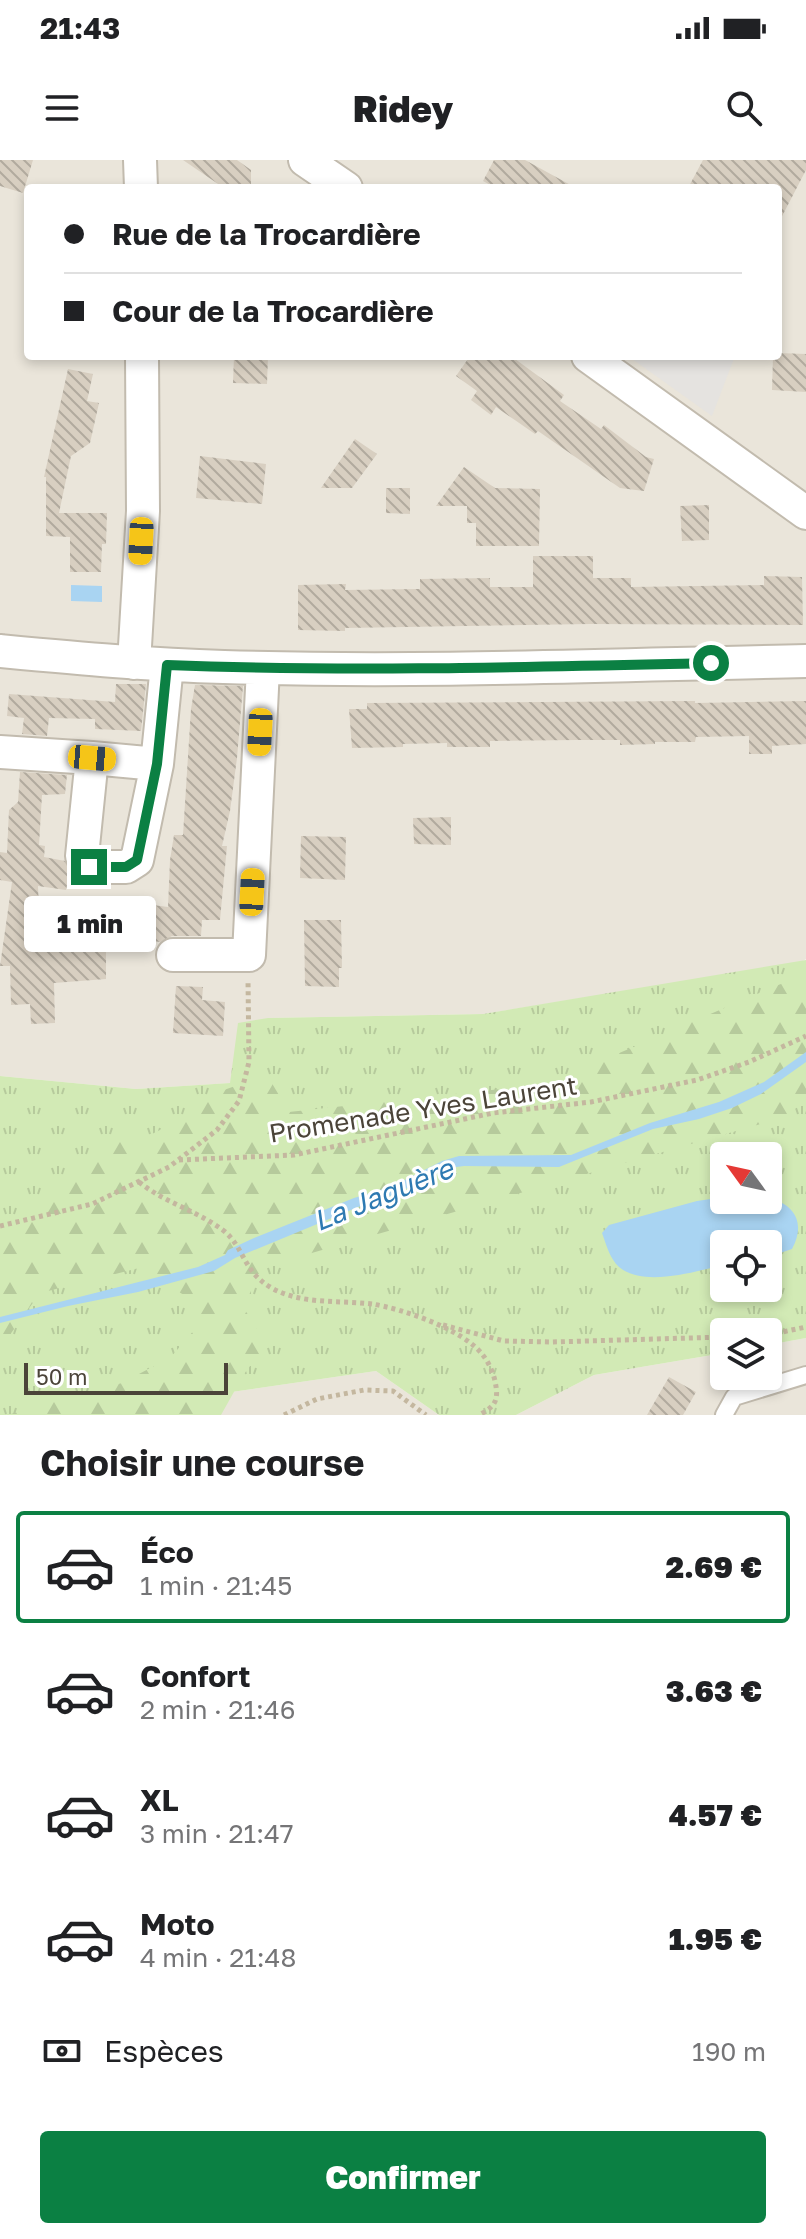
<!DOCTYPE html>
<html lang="fr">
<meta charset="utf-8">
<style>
:root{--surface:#fff;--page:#f2f2f2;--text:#202124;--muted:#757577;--line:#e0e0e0;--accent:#0b8043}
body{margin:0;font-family:"Golos Text",sans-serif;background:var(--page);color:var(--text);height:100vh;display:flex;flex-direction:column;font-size:30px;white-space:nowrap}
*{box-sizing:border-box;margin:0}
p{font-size:26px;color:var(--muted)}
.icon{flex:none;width:44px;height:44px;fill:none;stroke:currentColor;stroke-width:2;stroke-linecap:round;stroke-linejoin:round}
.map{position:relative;height:1255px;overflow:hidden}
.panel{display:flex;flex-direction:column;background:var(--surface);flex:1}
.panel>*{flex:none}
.hud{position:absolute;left:24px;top:24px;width:758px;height:176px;border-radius:8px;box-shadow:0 4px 12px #0003;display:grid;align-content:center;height:176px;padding:0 40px;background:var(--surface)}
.needle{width:52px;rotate:303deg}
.controls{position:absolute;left:710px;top:982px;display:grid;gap:16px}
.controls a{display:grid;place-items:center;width:72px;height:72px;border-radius:8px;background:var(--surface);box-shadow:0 4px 12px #0003;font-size:40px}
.scale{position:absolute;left:24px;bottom:20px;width:204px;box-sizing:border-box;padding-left:8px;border:4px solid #4b4439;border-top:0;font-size:22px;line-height:28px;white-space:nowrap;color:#4b4439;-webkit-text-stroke:6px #fff;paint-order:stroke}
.end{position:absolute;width:36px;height:36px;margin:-18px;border:10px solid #0b8043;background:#fff;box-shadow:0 0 0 4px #fff}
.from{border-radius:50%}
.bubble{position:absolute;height:56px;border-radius:8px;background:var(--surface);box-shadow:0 4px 12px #0003;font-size:26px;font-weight:800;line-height:56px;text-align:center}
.car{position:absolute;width:24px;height:48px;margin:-24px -12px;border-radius:10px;box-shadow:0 0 6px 2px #0007;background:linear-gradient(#f5c518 24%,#345 0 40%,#f5c518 0 76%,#345 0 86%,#f5c518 0)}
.hud b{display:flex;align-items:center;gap:28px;height:76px;font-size:30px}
.hud b+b{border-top:2px solid var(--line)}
.hud i{width:20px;height:20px;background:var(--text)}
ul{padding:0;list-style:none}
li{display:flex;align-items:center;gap:24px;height:112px;margin:0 16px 12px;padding:0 24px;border:4px solid transparent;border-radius:8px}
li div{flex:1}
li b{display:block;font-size:30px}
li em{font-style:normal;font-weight:800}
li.selected{border-color:var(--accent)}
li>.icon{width:72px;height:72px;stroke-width:1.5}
h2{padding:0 40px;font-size:36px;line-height:96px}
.pay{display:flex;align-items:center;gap:20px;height:88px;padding:0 40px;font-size:30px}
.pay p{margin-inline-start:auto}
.cta{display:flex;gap:16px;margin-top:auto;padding:16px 40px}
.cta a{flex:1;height:92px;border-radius:8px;background:var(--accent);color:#fff;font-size:32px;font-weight:800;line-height:92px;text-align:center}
.status{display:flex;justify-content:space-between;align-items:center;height:56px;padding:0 40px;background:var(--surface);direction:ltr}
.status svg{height:22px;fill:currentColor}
header{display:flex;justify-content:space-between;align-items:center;height:104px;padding:0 40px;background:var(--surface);font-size:36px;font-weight:800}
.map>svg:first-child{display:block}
.residential{fill:#eae5da;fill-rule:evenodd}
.grass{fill:url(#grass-tufts);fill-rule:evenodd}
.forest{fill:url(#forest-firs)}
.parking{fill:#e5e3e0}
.water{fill:#a9d4f2}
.building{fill:url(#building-back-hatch)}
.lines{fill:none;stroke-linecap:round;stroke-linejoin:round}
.lane-casing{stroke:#c2bbae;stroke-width:20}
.street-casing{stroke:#c2bbae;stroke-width:36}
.path{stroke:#c4b79f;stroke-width:5;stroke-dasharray:4 4;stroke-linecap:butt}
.lane{stroke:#fff;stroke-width:16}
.street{stroke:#fff;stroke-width:32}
.route{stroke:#0b8043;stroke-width:10}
.labels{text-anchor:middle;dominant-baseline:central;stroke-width:6;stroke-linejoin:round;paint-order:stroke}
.street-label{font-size:26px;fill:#4b4439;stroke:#fff}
.water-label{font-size:28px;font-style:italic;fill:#2e7ab2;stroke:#fff}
</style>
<div class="status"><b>21:43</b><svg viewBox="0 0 49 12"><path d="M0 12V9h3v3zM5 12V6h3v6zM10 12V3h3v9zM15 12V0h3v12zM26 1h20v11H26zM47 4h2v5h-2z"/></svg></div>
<header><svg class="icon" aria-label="menu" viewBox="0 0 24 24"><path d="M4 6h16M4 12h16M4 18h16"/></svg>Ridey<svg class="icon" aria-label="search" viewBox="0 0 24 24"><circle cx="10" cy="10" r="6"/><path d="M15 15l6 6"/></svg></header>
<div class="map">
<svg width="806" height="1255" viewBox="0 0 806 1255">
<defs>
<pattern id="grass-tufts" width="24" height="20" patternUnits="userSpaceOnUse" patternTransform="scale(2)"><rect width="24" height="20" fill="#d2eab5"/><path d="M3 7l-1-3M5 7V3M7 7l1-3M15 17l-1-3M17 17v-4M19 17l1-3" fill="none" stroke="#b6ca9c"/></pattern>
<pattern id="forest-firs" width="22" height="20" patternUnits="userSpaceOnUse" patternTransform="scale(2)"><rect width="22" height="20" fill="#d2eab5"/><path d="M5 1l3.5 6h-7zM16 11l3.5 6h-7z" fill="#b6ca9c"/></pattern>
<pattern id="building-back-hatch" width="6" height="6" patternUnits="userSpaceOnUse" patternTransform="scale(2)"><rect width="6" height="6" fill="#d8cfc1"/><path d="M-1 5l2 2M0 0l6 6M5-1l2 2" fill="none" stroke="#b1aa9e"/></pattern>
</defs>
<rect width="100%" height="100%" fill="#f6f3ec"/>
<path class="residential" d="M0 0H806V799L800 803 483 854 268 858 231 923 136 929 0 916ZM28 28H778V196H28Z
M806 1178V1255H516L594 1215 724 1193V1216H768V1185Z
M376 1211 439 1255H122L190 1238Z"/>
<path class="grass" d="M806 800V1178L768 1185V1172H724V1193L594 1215 516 1255H439L376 1211 190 1238 122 1255H0V916L136 929 230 923 238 863 268 858 483 854ZM724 996H768V1040H724ZM724 1084H768V1128H724Z"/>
<path class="forest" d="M806 816V938L788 956 263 1107 243 1147 267 1184 244 1214 221 1255H8L55 1240 122 1223 171 1197 195 1169 194 1141 139 1108 40 1133 4 1183 0 1185V1055L13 1057 61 1023 103 978 142 979 182 959 201 938 267 915 289 952 547 924 778 825Z"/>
<path class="parking" d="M628 196H735L712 256Z"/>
<path class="water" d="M71 425 102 426V442L71 441Z
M806 892V902L761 934 732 948 699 959 653 969 559 1007 464 1006 449 1008 393 1035 363 1045 235 1098 214 1111 138 1132 68 1146 0 1163V1157L198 1107 225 1095 228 1090 254 1078 354 1038 393 1026 442 1001 459 996 571 995 650 963 719 942 764 922Z
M724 1037V1040H768V1038C795 1044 806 1063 792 1089L768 1097V1084H724V1105C696 1111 644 1128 619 1107 610 1099 606 1084 602 1073L609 1065 697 1041Z"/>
<path class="building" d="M0 0H33L23 33 0 26Z
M183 0H237L251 10V28H224Z
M494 0H525L576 28H496L483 21Z
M703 0H806V10L778 64V28H688Z
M778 193 806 194V232L772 230 773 196H778Z
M234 196H268L267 224 233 223Z
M470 196H511L564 235 560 241 601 269 604 265 646 297 654 299 644 331 620 328 538 271 535 274 496 247 491 255 471 240 477 231 456 216Z
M68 209 93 214 87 241 99 243 90 283 71 296 59 353H107L106 384H102L101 412H70V377L46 376V317H44Z
M355 279 377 294 352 328H321Z
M200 296 266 304 262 344 196 338Z
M464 307 495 328 540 329 539 386H476V363H467V346H436Z
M386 328H410V354L386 353Z
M709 345V380L682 381 680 346Z
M533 396H593V418H631V427L764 425V416L802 417 803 465 590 464 345 468V471L298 470V425L346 424 345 430 420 429V419L490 418V427H533Z
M116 524H146L141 571 95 569V559L49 558 47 576 22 574 24 558 7 556 9 534 115 542Z
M195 525 243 526 237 598 230 651 222 686H227L220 760H202L201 776H172L160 782 146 780 145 744 168 747 170 700 174 675H183L191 549Z
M695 541V543L806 541V584L772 586V594H749V576L696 577 695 582H655V584L620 585V580H577L490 581V587H447V583L403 584V587L352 588 349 549H367V543Z
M20 612 67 615 65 634 42 635 39 685 45 686 44 697 65 701 70 712 66 730 38 726 40 776 82 775 79 742 106 741V819L54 823 55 863 31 864 30 844 11 845 10 806H0L12 722 0 720V692L7 693 9 650 18 642Z
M451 657V685L414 684 413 658Z
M301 676 346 677 345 720 300 718Z
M304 760H341L342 808H339V827L305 826Z
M176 826 203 827 202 840 225 842 223 876 173 873Z
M669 1217 696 1232 683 1255H647Z"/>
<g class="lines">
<g class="lane-casing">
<path id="lane" d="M724 1255 734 1237 806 1215"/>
</g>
<g class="street-casing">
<path id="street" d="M140 0 141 28
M305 0 346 28
M588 196 806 353
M0 491C75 498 149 505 224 507 418 513 612 505 806 501
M134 503 143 351 142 196
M0 592 92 598
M157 604 92 598 82 696 89 707H126L137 700 157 604 167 505
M173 795H249L263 508"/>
</g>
<path class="path" d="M179 1000 294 995 493 953 591 942 697 920 749 902 806 876
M139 1022C165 1043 198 1051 224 1071 244 1087 243 1111 270 1127 300 1145 338 1140 372 1144 403 1149 462 1169 482 1194 488 1201 493 1212 495 1221 499 1240 496 1246 479 1255
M0 1066 92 1044 169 1007 217 970 239 941 249 902 248 820
M443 1165 504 1181 552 1182 724 1177
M768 1175 806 1167
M284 1255 317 1239 364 1230 393 1231 426 1255"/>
<use href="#lane" class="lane"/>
<use href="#street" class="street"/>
</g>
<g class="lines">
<path class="route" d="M89 707H126L137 700 157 604 167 505C349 512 530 507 711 503"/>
</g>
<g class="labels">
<g class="street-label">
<text transform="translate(423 949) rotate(-9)">Promenade Yves Laurent</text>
</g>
<g class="water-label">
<text transform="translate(383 1034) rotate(-22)">La Jaguère</text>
</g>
</g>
</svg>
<div class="controls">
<a><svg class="needle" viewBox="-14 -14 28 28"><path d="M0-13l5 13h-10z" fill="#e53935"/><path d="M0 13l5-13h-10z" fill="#757577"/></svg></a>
<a><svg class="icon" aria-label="locate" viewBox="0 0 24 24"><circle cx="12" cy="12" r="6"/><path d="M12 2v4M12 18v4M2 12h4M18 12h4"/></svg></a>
<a><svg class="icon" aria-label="layers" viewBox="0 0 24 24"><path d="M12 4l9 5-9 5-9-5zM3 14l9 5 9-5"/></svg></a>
</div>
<div class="scale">50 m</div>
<i class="end from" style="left:711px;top:503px"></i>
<i class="end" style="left:89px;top:707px"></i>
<div class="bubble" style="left:24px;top:736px;width:132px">1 min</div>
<i class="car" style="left:141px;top:381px;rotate:183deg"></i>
<i class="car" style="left:260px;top:572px;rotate:183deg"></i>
<i class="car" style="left:92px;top:598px;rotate:95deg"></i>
<i class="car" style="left:252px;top:732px;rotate:3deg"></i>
<div class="hud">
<b><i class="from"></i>Rue de la Trocardière</b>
<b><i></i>Cour de la Trocardière</b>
</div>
</div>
<section class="panel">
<h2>Choisir une course</h2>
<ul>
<li class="selected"><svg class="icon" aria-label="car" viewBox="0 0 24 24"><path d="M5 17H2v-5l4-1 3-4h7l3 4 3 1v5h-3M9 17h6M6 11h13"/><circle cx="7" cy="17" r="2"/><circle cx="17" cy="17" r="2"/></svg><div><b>Éco</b><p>1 min · 21:45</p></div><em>2.69 €</em></li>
<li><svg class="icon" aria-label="car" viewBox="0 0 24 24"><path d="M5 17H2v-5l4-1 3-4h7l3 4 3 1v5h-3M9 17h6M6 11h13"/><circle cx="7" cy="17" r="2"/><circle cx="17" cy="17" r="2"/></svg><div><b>Confort</b><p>2 min · 21:46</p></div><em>3.63 €</em></li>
<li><svg class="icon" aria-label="car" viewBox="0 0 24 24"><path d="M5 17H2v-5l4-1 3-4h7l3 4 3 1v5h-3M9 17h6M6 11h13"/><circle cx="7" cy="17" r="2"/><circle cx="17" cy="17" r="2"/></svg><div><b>XL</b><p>3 min · 21:47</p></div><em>4.57 €</em></li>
<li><svg class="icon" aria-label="car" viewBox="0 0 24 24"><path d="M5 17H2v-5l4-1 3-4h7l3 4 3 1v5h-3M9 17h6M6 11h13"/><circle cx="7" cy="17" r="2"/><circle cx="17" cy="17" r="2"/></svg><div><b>Moto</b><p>4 min · 21:48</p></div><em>1.95 €</em></li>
</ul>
<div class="pay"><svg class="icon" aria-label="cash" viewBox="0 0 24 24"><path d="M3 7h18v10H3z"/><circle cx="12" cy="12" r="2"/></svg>Espèces<p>190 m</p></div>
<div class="cta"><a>Confirmer</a></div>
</section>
